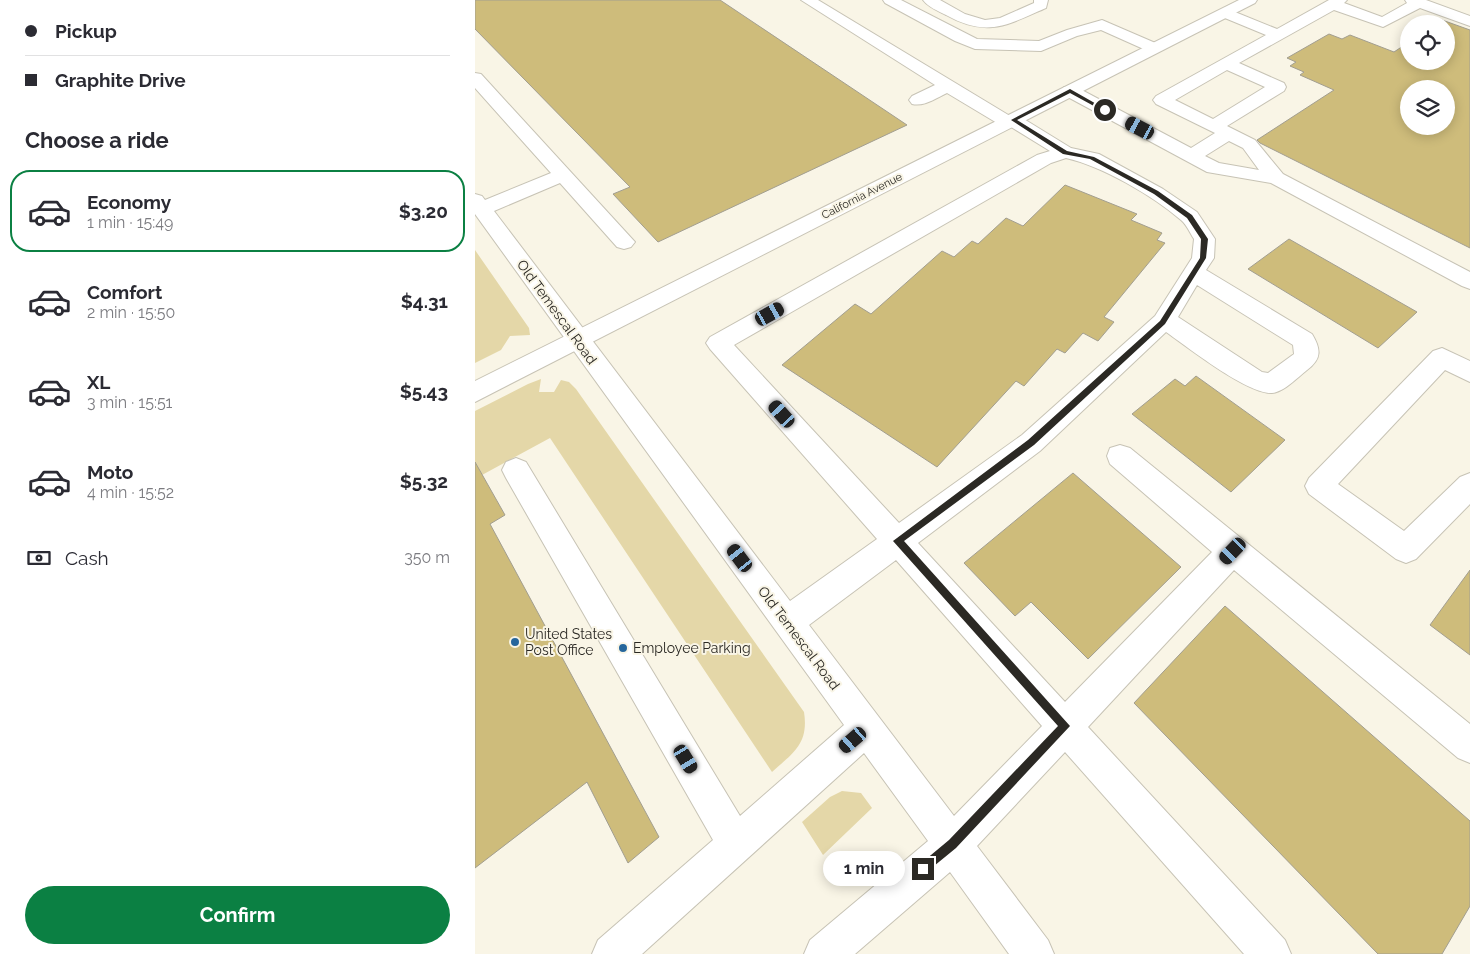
<!DOCTYPE html>
<meta charset="utf-8">
<style>
:root{--surface:#fff;--page:#f7f7f7;--text:#2b2b33;--muted:#7c7c81;--line:#e1e1e2;--accent:#0b8043}
body{margin:0;font-family:Raleway,sans-serif;background:var(--page);color:var(--text);height:100vh;display:flex;flex-direction:column;font-size:19px;white-space:nowrap}
*{box-sizing:border-box;margin:0}
p{font-size:16px;color:var(--muted)}
.icon{flex:none;width:28px;height:28px;fill:none;stroke:currentColor;stroke-width:2;stroke-linecap:round;stroke-linejoin:round}
.map{position:relative;flex:1;overflow:hidden}
.sheet{display:flex;flex-direction:column;background:var(--surface);width:475px}
.sheet>*{flex:none}
.banner{display:grid;align-content:center;height:110px;padding:0 25px;background:var(--surface)}
.controls{position:absolute;left:925px;top:15px;display:grid;gap:10px}
.controls a{display:grid;place-items:center;width:55px;height:55px;border-radius:50%;background:var(--surface);box-shadow:0 2px 12px #0003;font-size:25px}
.end{position:absolute;width:22px;height:22px;margin:-11px;border:6px solid #2b2924;background:#fff;box-shadow:0 0 0 2px #fff}
.from{border-radius:50%}
.bubble{position:absolute;height:35px;border-radius:18px;background:var(--surface);box-shadow:0 2px 12px #0003;font-size:16px;font-weight:700;line-height:35px;text-align:center}
.car{position:absolute;width:15px;height:30px;margin:-15px -8px;border-radius:6px;box-shadow:0 0 4px 1px #0007;background:linear-gradient(#222 24%,#8ab4d8 0 40%,#222 0 76%,#8ab4d8 0 86%,#222 0)}
.banner b{display:flex;align-items:center;gap:18px;height:48px;font-size:19px}
.banner b+b{border-top:1px solid var(--line)}
.banner i{width:12px;height:12px;background:var(--text)}
ul{padding:0;list-style:none}
li{display:flex;align-items:center;gap:15px;height:82px;margin:0 10px 8px;padding:0 15px;border:2px solid transparent;border-radius:20px}
li div{flex:1}
li b{display:block;font-size:19px}
li em{font-style:normal;font-weight:700}
li.selected{border-color:var(--accent)}
li>.icon{width:45px;height:45px;stroke-width:1.5}
h2{padding:0 25px;font-size:22px;line-height:60px}
.pay{display:flex;align-items:center;gap:12px;height:55px;padding:0 25px;font-size:19px}
.pay p{margin-inline-start:auto}
.action{display:flex;gap:10px;margin-top:auto;padding:10px 25px}
.action a{flex:1;height:58px;border-radius:30px;background:var(--accent);color:#fff;font-size:20px;font-weight:700;line-height:58px;text-align:center}
main{display:flex;flex:1;min-height:0}
.map>svg:first-child{display:block}
.green{fill:#e4d7a8}
.building{fill:#cebc7b;stroke:#a29e90;fill-rule:evenodd}
.lines{fill:none;stroke-linecap:round;stroke-linejoin:round}
.minor-casing{stroke:#c7c3b5;stroke-width:2}
.major-casing{stroke:#c7c3b5;stroke-width:2}
.minor{fill:#fff;fill-rule:evenodd}
.major{fill:#fff;fill-rule:evenodd}
.route{fill:#2b2924}
.poi-dot{fill:#26669c;stroke:#f9f5e6;stroke-width:2}
.labels{text-anchor:middle;dominant-baseline:central;stroke-width:4;stroke-linejoin:round;paint-order:stroke}
.far-street-label{font-size:11px;fill:#2b2924;stroke:#f9f5e6}
.street-label{font-size:14px;fill:#2b2924;stroke:#f9f5e6}
.poi-label{font-size:14px;fill:#2b2924;stroke:#f9f5e6;text-anchor:start}
</style>
<main>
<section class="sheet">
<div class="banner">
<b><i class="from"></i>Pickup</b>
<b><i></i>Graphite Drive</b>
</div>
<h2>Choose a ride</h2>
<ul>
<li class="selected"><svg class="icon" aria-label="car" viewBox="0 0 24 24"><path d="M5 17H2v-5l4-1 3-4h7l3 4 3 1v5h-3M9 17h6M6 11h13"/><circle cx="7" cy="17" r="2"/><circle cx="17" cy="17" r="2"/></svg><div><b>Economy</b><p>1 min · 15:49</p></div><em>$3.20</em></li>
<li><svg class="icon" aria-label="car" viewBox="0 0 24 24"><path d="M5 17H2v-5l4-1 3-4h7l3 4 3 1v5h-3M9 17h6M6 11h13"/><circle cx="7" cy="17" r="2"/><circle cx="17" cy="17" r="2"/></svg><div><b>Comfort</b><p>2 min · 15:50</p></div><em>$4.31</em></li>
<li><svg class="icon" aria-label="car" viewBox="0 0 24 24"><path d="M5 17H2v-5l4-1 3-4h7l3 4 3 1v5h-3M9 17h6M6 11h13"/><circle cx="7" cy="17" r="2"/><circle cx="17" cy="17" r="2"/></svg><div><b>XL</b><p>3 min · 15:51</p></div><em>$5.43</em></li>
<li><svg class="icon" aria-label="car" viewBox="0 0 24 24"><path d="M5 17H2v-5l4-1 3-4h7l3 4 3 1v5h-3M9 17h6M6 11h13"/><circle cx="7" cy="17" r="2"/><circle cx="17" cy="17" r="2"/></svg><div><b>Moto</b><p>4 min · 15:52</p></div><em>$5.32</em></li>
</ul>
<div class="pay"><svg class="icon" aria-label="cash" viewBox="0 0 24 24"><path d="M3 7h18v10H3z"/><circle cx="12" cy="12" r="2"/></svg>Cash<p>350 m</p></div>
<div class="action"><a>Confirm</a></div>
</section>
<div class="map">
<svg width="995" height="954" viewBox="0 0 995 954">
<rect width="100%" height="100%" fill="#f9f5e6"/>
<path class="green" d="M0 250 54 328 55 335 35 336 26 350 0 363Z
M66 379 64 392H79L86 380 94 382 101 389 329 712C334 744 318 753 297 772L75 438 7 475 0 464V411L53 384Z
M367 791 386 793 397 808 348 855 327 822 355 797Z"/>
<path class="building" d="M0 0H245L432 125 183 242 138 194 155 187 0 29Z
M967 20 995 30V248L785 143 782 140 859 90 825 75 829 72 815 66 821 62 812 58 854 34 867 39 875 35 919 52 934 42V61H971V24H962ZM934 89H971V126H934Z
M590 185 662 214 656 220 687 233 682 240 690 243 629 317 639 322 623 341 608 333 590 353 582 349 549 386 541 381 462 467 307 365 380 304 396 314 467 251 479 257 497 241 503 244 531 218 548 226Z
M814 239 942 312 903 348 773 269Z
M721 376 810 440 756 492 657 414 700 379 710 386Z
M0 462 30 515 15 524 184 837 153 863 112 782 0 868Z
M598 473 706 567 613 659 556 602 540 616 489 563Z
M995 570V655L955 625Z
M750 606 995 821V906L967 954H903L659 703Z"/>
<g class="lines">
<g class="minor-casing">
<path id="minor" d="M326 0H343L535 116H544L596 148 624 154 688 189 722 212 740 239 739 258 731 270 837 334C846 349 847 359 832 370 823 377 809 392 797 393 772 394 714 348 691 332L565 451 443 543 590 702 737 552 635 464 632 456 635 448 645 445 655 448 995 724V763L983 758 759 570 613 727 810 940 816 954H769L590 752 502 846 573 940 579 954H534L475 872 380 954H329L335 940 453 841 389 753 167 954H117L123 940 238 840 31 478 27 470 31 462 41 458 51 462 265 816 369 725 0 214V194L7 196 10 200 76 173 0 88V73L6 74 160 242 156 247 149 249 142 247 85 183 19 211 315 601 402 539 235 349 231 343 235 337 562 155 575 151 536 127 527 126 472 93C461 98 449 107 437 104L434 100 437 96 460 85ZM591 158C627 166 678 196 706 220 712 225 715 233 719 239L717 258 680 316 547 435 424 523 259 345 576 163ZM722 285 818 345 819 354 793 373 787 372 703 317ZM421 560 567 726 479 816 334 625Z
M408 0H426L502 39 564 41 592 30 627 20 685 45 687 48 685 51H673L626 30 602 36 566 51 500 49 480 41 410 3Z
M448 0H465L490 14 510 20 525 18 559 3V0H573L571 8C532 25 512 38 471 15 463 11 453 7 448 0Z
M854 0H872L869 3 907 17 932 3 930 0H951L995 16V26L945 8 908 27 859 10 764 63 809 83 811 87 809 91 752 126 780 140 808 174 995 272V289L987 286 796 183 732 172 589 95 587 91 589 87H601L716 148 740 133 681 104 678 100 681 96 791 35 745 16 743 13 745 10H755L802 29ZM752 70 790 87 738 119 700 100ZM754 141 768 148 784 170 744 163 730 156Z
M967 348 995 361V382L970 370 863 484 929 531 985 477 995 473V504L941 559 931 563 921 559 834 494 830 486 834 478 958 351Z"/>
</g>
<g class="major-casing">
<path id="major" d="M764 0H782L780 3 0 402V381Z"/>
</g>
<use href="#minor" class="minor"/>
<use href="#major" class="major"/>
</g>
<path class="route" d="M595 89 632 110 628 111 595 93 542 120 592 151 619 157 683 191 717 215 733 239 731 258 690 324 559 445 429 541 595 726 481 848 448 875 444 873 442 869 444 865 474 840 583 726 418 541 553 440 685 321 725 258 726 239 712 218 679 194 615 159 588 154 536 120Z"/>
<g class="poi-dot">
<circle cx="40" cy="642" r="5"/>
<circle cx="148" cy="648" r="5"/>
</g>
<g class="labels">
<g class="far-street-label">
<text transform="translate(387 196) rotate(-27)">California Avenue</text>
</g>
<g class="street-label">
<text transform="translate(82 312) rotate(54)">Old Temescal Road</text>
<text transform="translate(324 638) rotate(53)">Old Temescal Road</text>
</g>
<g class="poi-label">
<text x="50" y="634">United States<tspan x="50" dy="16">Post Office</tspan></text>
<text x="158" y="648">Employee Parking</text>
</g>
</g>
</svg>
<div class="controls">
<a><svg class="icon" aria-label="locate" viewBox="0 0 24 24"><circle cx="12" cy="12" r="6"/><path d="M12 2v4M12 18v4M2 12h4M18 12h4"/></svg></a>
<a><svg class="icon" aria-label="layers" viewBox="0 0 24 24"><path d="M12 4l9 5-9 5-9-5zM3 14l9 5 9-5"/></svg></a>
</div>
<i class="end from" style="left:630px;top:110px"></i>
<i class="end" style="left:448px;top:869px"></i>
<div class="bubble" style="left:348px;top:851px;width:82px">1 min</div>
<i class="car" style="left:665px;top:128px;rotate:298deg"></i>
<i class="car" style="left:295px;top:314px;rotate:61deg"></i>
<i class="car" style="left:307px;top:414px;rotate:318deg"></i>
<i class="car" style="left:758px;top:551px;rotate:224deg"></i>
<i class="car" style="left:265px;top:558px;rotate:323deg"></i>
<i class="car" style="left:378px;top:740px;rotate:229deg"></i>
<i class="car" style="left:211px;top:759px;rotate:149deg"></i>
</div>
</main>
